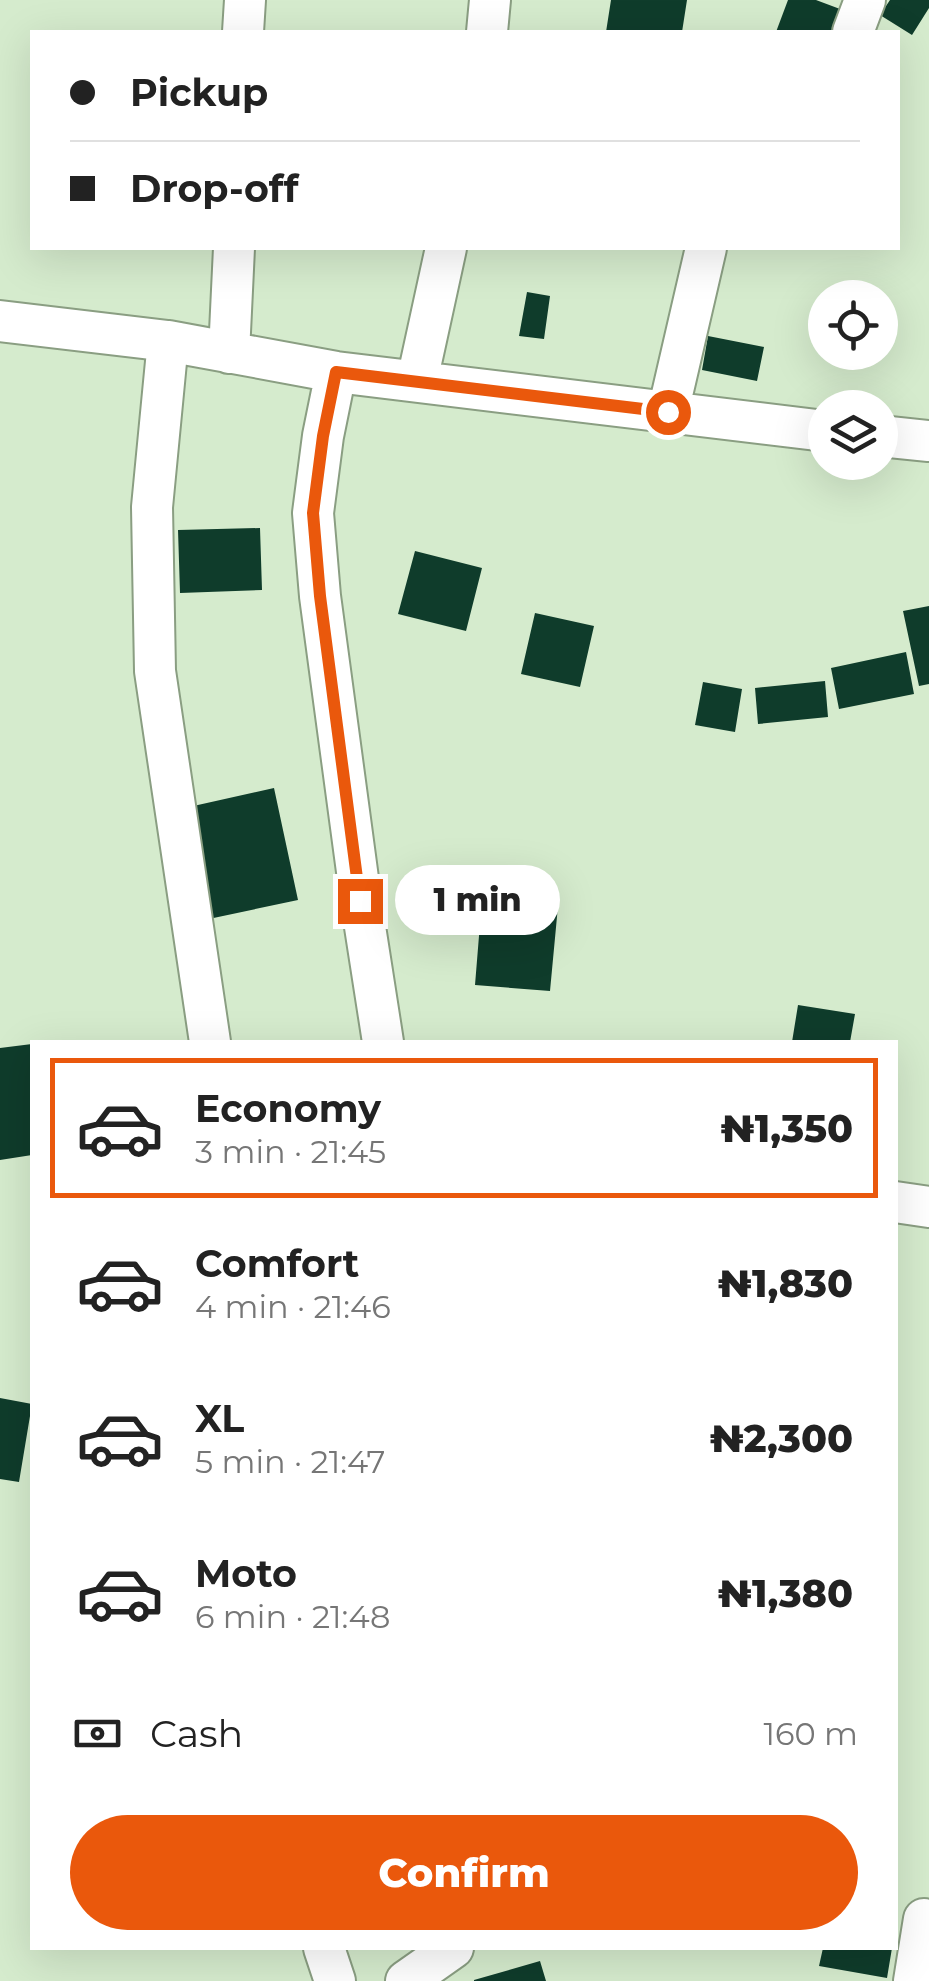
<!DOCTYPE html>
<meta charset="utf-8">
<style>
:root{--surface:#fff;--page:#f2f2f2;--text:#222;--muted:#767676;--line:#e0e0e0;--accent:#ea580c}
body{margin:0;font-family:Montserrat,sans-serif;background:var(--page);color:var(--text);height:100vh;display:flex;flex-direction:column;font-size:38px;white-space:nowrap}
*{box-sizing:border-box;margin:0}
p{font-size:32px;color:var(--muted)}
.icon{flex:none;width:55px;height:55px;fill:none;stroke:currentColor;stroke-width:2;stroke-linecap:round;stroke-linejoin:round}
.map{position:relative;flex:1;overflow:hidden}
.side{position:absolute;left:30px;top:1040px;width:868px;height:910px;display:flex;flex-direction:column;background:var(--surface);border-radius:0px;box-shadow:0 10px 40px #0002}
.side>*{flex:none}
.banner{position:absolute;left:30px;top:30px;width:870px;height:220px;border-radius:0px;box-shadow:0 10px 40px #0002;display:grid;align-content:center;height:220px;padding:0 40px;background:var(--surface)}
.buttons{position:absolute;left:808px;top:280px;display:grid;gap:20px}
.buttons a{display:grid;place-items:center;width:90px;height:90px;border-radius:50%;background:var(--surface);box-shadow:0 10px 40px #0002;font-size:50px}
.end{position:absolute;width:45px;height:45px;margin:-22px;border:12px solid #ea580c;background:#fff;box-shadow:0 0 0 5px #fff}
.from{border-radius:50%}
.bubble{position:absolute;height:70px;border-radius:35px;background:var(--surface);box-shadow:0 10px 40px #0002;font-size:32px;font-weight:800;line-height:70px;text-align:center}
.banner b{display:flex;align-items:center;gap:35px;height:95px;font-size:38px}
.banner b+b{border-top:2px solid var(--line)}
.banner i{width:25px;height:25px;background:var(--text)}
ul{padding:18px 0 0;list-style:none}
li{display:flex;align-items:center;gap:30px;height:140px;margin:0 20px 15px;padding:0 20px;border:5px solid transparent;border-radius:0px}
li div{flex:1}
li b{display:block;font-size:38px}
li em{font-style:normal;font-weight:800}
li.active{border-color:var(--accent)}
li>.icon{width:90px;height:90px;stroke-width:1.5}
.pay{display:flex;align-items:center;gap:25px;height:110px;padding:0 40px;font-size:38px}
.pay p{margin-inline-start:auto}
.action{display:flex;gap:20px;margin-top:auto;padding:20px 40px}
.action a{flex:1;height:115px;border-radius:60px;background:var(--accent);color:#fff;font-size:40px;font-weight:800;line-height:115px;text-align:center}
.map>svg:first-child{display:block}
.building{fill:#0f3c2b}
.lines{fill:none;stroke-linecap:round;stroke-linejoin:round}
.minor-casing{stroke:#8a9e82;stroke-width:44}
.minor{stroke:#fff;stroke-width:40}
.route{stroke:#ea580c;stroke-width:12}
</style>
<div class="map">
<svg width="929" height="1981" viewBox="0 0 929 1981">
<rect width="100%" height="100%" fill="#d5ebcd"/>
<path class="building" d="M611 0H687L682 32H606Z
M788 0H816L848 12 840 32H776Z
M890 0H929V8L912 35 880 15Z
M527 292 550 296 544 339 519 336Z
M708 336 764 347 757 381 702 370Z
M260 528 262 590 180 593 178 530Z
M415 551 482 568 466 631 398 614Z
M929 606V684L919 686 903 611Z
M535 613 594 626 580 687 521 674Z
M906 652 914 694 839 709 831 668Z
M825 681 828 717 758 724 755 688Z
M703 682 742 689 735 732 695 725Z
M274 788 298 900 204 920 180 809Z
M482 899 558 906 550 991 475 985Z
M798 1005 855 1014 850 1042H792Z
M32 1044V1155L0 1160V1048Z
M0 1398 32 1404 19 1482 0 1479Z
M823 1948H892L887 1978 819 1966Z
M540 1961 546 1981H474V1980Z"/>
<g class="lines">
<g class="minor-casing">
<path id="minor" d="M243 32 245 0
M487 32 490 0
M853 32 865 0
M0 321 168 341 336 372 825 431
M168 341 152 507 155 671 210 1042
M229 353 234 248
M336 372 323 436 313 513 320 596 361 901 383 1042
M417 381 446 248
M668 412 706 248
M880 436 929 441
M895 1202 929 1207
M324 1948 335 1981
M406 1981 453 1948
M914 1981 924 1919"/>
</g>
<use href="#minor" class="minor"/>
</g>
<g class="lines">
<path class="route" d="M360 901 320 596 313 513 323 436 336 372 668 412"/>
</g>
</svg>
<div class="buttons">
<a><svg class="icon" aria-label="locate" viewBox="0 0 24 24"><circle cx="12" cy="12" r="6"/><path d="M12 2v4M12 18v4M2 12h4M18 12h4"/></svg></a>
<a><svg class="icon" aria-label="layers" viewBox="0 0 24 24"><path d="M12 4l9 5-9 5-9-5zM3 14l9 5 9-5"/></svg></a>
</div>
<i class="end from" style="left:668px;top:412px"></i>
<i class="end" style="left:360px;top:901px"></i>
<div class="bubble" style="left:395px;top:865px;width:165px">1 min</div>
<div class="banner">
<b><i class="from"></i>Pickup</b>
<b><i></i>Drop-off</b>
</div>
<section class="side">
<ul>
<li class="active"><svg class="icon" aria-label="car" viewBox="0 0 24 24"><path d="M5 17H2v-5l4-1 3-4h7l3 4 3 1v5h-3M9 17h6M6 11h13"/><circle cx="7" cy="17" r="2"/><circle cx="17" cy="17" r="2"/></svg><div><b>Economy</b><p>3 min · 21:45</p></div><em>₦1,350</em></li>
<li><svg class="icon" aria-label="car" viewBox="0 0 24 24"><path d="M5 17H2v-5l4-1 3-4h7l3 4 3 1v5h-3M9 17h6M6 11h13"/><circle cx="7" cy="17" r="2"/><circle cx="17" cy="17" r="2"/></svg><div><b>Comfort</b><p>4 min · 21:46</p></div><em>₦1,830</em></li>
<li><svg class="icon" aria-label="car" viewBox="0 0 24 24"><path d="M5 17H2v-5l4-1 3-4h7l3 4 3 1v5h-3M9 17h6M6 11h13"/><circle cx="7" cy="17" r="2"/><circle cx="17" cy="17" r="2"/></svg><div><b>XL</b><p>5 min · 21:47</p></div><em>₦2,300</em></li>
<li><svg class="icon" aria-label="car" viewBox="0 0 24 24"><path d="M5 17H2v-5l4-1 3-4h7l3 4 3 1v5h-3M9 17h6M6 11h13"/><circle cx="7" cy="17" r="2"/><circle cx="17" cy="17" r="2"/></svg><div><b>Moto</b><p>6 min · 21:48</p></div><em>₦1,380</em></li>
</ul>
<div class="pay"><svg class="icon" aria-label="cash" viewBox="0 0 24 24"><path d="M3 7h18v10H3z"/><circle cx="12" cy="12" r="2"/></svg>Cash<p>160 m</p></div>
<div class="action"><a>Confirm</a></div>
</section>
</div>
